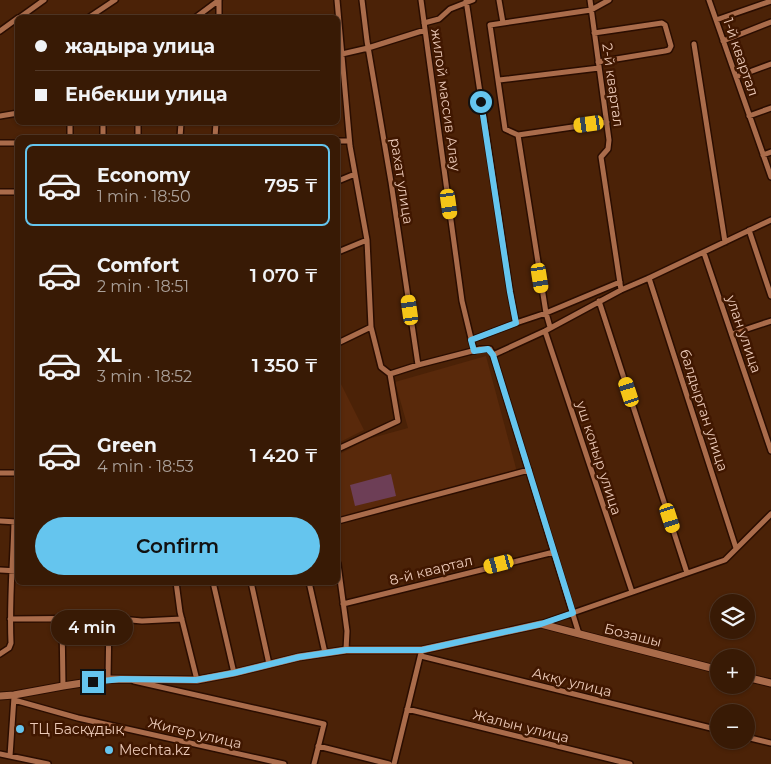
<!DOCTYPE html>
<meta charset="utf-8">
<style>
:root{--surface:#381a05;--page:#432713;--text:#f1f3f6;--muted:#aba19a;--line:#523827;--accent:#65c5ee}
body{margin:0;font-family:Montserrat,sans-serif;background:var(--page);color:var(--text);height:100vh;display:flex;flex-direction:column;font-size:19px;white-space:nowrap}
*{box-sizing:border-box;margin:0}
p{font-size:16px;color:var(--muted)}
.icon{flex:none;width:28px;height:28px;fill:none;stroke:currentColor;stroke-width:2;stroke-linecap:round;stroke-linejoin:round}
.map{position:relative;flex:1;overflow:hidden}
.details{position:absolute;left:15px;top:135px;width:325px;height:450px;display:flex;flex-direction:column;background:var(--surface);border-radius:8px;box-shadow:0 1px 4px #0004,0 0 0 1px var(--line)}
.details>*{flex:none}
.guide{position:absolute;left:15px;top:15px;width:325px;height:110px;border-radius:8px;box-shadow:0 1px 4px #0004,0 0 0 1px var(--line);display:grid;align-content:center;height:110px;padding:0 20px;background:var(--surface)}
.fabs{position:absolute;left:710px;top:594px;display:grid;gap:10px}
.fabs a{display:grid;place-items:center;width:45px;height:45px;border-radius:50%;background:var(--surface);box-shadow:0 1px 4px #0004,0 0 0 1px var(--line);font-size:25px}
.end{position:absolute;width:22px;height:22px;margin:-11px;border:6px solid #65c5ee;background:#111;box-shadow:0 0 0 2px #111}
.from{border-radius:50%}
.bubble{position:absolute;height:35px;border-radius:18px;background:var(--surface);box-shadow:0 1px 4px #0004,0 0 0 1px var(--line);font-size:16px;font-weight:600;line-height:35px;text-align:center}
.car{position:absolute;width:15px;height:30px;margin:-15px -8px;border-radius:6px;box-shadow:0 0 4px 1px #0007;background:linear-gradient(#f5c518 24%,#345 0 40%,#f5c518 0 76%,#345 0 86%,#f5c518 0)}
.guide b{display:flex;align-items:center;gap:18px;height:48px;font-size:19px}
.guide b+b{border-top:1px solid var(--line)}
.guide i{width:12px;height:12px;background:var(--text)}
ul{padding:9px 0 0;list-style:none}
li{display:flex;align-items:center;gap:15px;height:82px;margin:0 10px 8px;padding:0 10px;border:2px solid transparent;border-radius:8px}
li div{flex:1}
li b{display:block;font-size:19px}
li em{font-style:normal;font-weight:600}
li.current{border-color:var(--accent)}
li>.icon{width:45px;height:45px;stroke-width:1.5}
.primary-button{display:flex;gap:10px;margin-top:auto;padding:10px 20px}
.primary-button a{flex:1;height:58px;border-radius:30px;background:var(--accent);color:#111;font-size:20px;font-weight:600;line-height:58px;text-align:center}
.map>svg:first-child{display:block}
.built{fill:#59290b}
.green{fill:#6d3e56}
.lines{fill:none;stroke-linecap:round;stroke-linejoin:round}
.street-casing{stroke:#2a0d00;stroke-width:8}
.secondary-casing{stroke:#2a0d00;stroke-width:9}
.street{stroke:#aa6c4b;stroke-width:5}
.secondary{stroke:#aa6c4b;stroke-width:7}
.route{stroke:#65c5ee;stroke-width:6}
.poi-dot{fill:#65c5ee;stroke:#401700;stroke-width:2}
.labels{text-anchor:middle;dominant-baseline:central;stroke-width:5;stroke-linejoin:round;paint-order:stroke}
.street-label{font-size:14px;fill:#eccab8;stroke:#401700}
.poi-label{font-size:14px;fill:#eccab8;stroke:#401700;text-anchor:start}
</style>
<div class="map">
<svg width="771" height="764" viewBox="0 0 771 764">
<rect width="100%" height="100%" fill="#4b2207"/>
<path class="built" d="M486 356 517 472 338 520V455L368 439 408 428 395 382Z
M338 378 364 430 338 443Z"/>
<path class="green" d="M391 474 396 496 355 506 350 485Z"/>
<g class="lines">
<g class="street-casing">
<path id="street" d="M337 0 350 146 367 240 371 327 381 367 390 374
M362 0 367 41 391 182 418 365
M421 0 462 301 474 351
M466 0 510 291 516 323 471 340
M499 0 503 23
M590 0 609 140 608 149 601 157 621 290
M709 0 771 177
M19 18 44 0
M88 18 115 0
M195 18 219 0
M219 18V0
M716 20 771 1
M424 23 439 19 450 9 473 0
M0 31 18 18
M594 33 662 23 665 25 671 46 669 50 665 51 598 62
M723 41 771 22
M694 44 725 242
M342 54 368 48 425 30
M736 77 771 64
M499 80 599 68
M0 116 18 113
M749 116 771 108
M70 122V138
M518 135 607 122
M103 138V122
M138 138V122
M180 138 181 122
M215 138 216 122
M338 141H349
M0 143H18
M763 155 771 152
M338 181 355 174
M0 192H18
M749 230 771 296
M338 252 367 240
M704 253 771 451
M649 278 736 548
M599 301 687 573
M516 323 546 313 620 282
M550 327 546 313 518 135 505 129 490 25 591 10 609 0
M545 331 632 592
M732 334 771 321
M338 343 371 327
M338 449 398 421 390 374 418 365 480 349H490L493 355
M0 473H18
M0 521 17 522
M338 521 529 470
M338 564 347 631 346 650
M0 570 18 571
M176 582 180 612 197 680
M213 582 234 673
M251 582 269 664
M309 582 325 653
M343 604 554 552
M10 619 109 618 142 621 182 619
M62 620 63 686
M541 624 725 560 771 514
M579 634 493 355 545 331 621 290 649 278 771 220
M0 654 9 648 11 643C9 602 13 562 14 522
M421 656 719 730
M108 679 109 618
M134 681 324 724 314 764
M14 700 78 718 284 764
M407 709 630 764
M746 737 771 743
M318 746 389 764
M0 754 48 764
M10 756 14 697
M394 764 421 653"/>
</g>
<g class="secondary-casing">
<path id="secondary" d="M746 677 771 683
M0 696 14 695 63 686 108 679 197 680 234 673 299 657 346 650H422L541 624 719 670"/>
</g>
<use href="#street" class="street"/>
<use href="#secondary" class="secondary"/>
</g>
<g class="lines">
<path class="route" d="M93 682 121 679 196 680 234 673 299 657 346 650H422L541 624 573 613 493 355 488 349 474 351 471 340 516 323 510 292 481 102"/>
</g>
<g class="poi-dot">
<circle cx="20" cy="729" r="5"/>
<circle cx="109" cy="750" r="5"/>
</g>
<g class="labels">
<g class="street-label">
<text transform="translate(741 57) rotate(71)">1-й квартал</text>
<text transform="translate(613 85) rotate(82)">2-й квартал</text>
<text transform="translate(446 100) rotate(82)">жилой массив Алау</text>
<text transform="translate(402 181) rotate(81)">рахат улица</text>
<text transform="translate(744 334) rotate(71)">улан улица</text>
<text transform="translate(704 410) rotate(72)">балдырган улица</text>
<text transform="translate(599 458) rotate(72)">уш коныр улица</text>
<text transform="translate(431 570) rotate(-14)">8-й квартал</text>
<text transform="translate(633 635) rotate(14)">Бозашы</text>
<text transform="translate(572 682) rotate(14)">Акку улица</text>
<text transform="translate(521 726) rotate(14)">Жалын улица</text>
<text transform="translate(195 733) rotate(13)">Жигер улица</text>
</g>
<g class="poi-label">
<text x="30" y="729">ТЦ Басқұдық</text>
<text x="119" y="750">Mechta.kz</text>
</g>
</g>
</svg>
<div class="fabs">
<a><svg class="icon" aria-label="layers" viewBox="0 0 24 24"><path d="M12 4l9 5-9 5-9-5zM3 14l9 5 9-5"/></svg></a>
<a>+</a>
<a>−</a>
</div>
<i class="end from" style="left:481px;top:102px"></i>
<i class="end" style="left:93px;top:682px"></i>
<div class="bubble" style="left:51px;top:610px;width:82px">4 min</div>
<i class="car" style="left:589px;top:124px;rotate:262deg"></i>
<i class="car" style="left:449px;top:204px;rotate:172deg"></i>
<i class="car" style="left:540px;top:278px;rotate:171deg"></i>
<i class="car" style="left:410px;top:310px;rotate:352deg"></i>
<i class="car" style="left:629px;top:392px;rotate:342deg"></i>
<i class="car" style="left:670px;top:518px;rotate:162deg"></i>
<i class="car" style="left:499px;top:564px;rotate:255deg"></i>
<div class="guide">
<b><i class="from"></i>жадыра улица</b>
<b><i></i>Енбекши улица</b>
</div>
<section class="details">
<ul>
<li class="current"><svg class="icon" aria-label="car" viewBox="0 0 24 24"><path d="M5 17H2v-5l4-1 3-4h7l3 4 3 1v5h-3M9 17h6M6 11h13"/><circle cx="7" cy="17" r="2"/><circle cx="17" cy="17" r="2"/></svg><div><b>Economy</b><p>1 min · 18:50</p></div><em>795 ₸</em></li>
<li><svg class="icon" aria-label="car" viewBox="0 0 24 24"><path d="M5 17H2v-5l4-1 3-4h7l3 4 3 1v5h-3M9 17h6M6 11h13"/><circle cx="7" cy="17" r="2"/><circle cx="17" cy="17" r="2"/></svg><div><b>Comfort</b><p>2 min · 18:51</p></div><em>1 070 ₸</em></li>
<li><svg class="icon" aria-label="car" viewBox="0 0 24 24"><path d="M5 17H2v-5l4-1 3-4h7l3 4 3 1v5h-3M9 17h6M6 11h13"/><circle cx="7" cy="17" r="2"/><circle cx="17" cy="17" r="2"/></svg><div><b>XL</b><p>3 min · 18:52</p></div><em>1 350 ₸</em></li>
<li><svg class="icon" aria-label="car" viewBox="0 0 24 24"><path d="M5 17H2v-5l4-1 3-4h7l3 4 3 1v5h-3M9 17h6M6 11h13"/><circle cx="7" cy="17" r="2"/><circle cx="17" cy="17" r="2"/></svg><div><b>Green</b><p>4 min · 18:53</p></div><em>1 420 ₸</em></li>
</ul>
<div class="primary-button"><a>Confirm</a></div>
</section>
</div>
